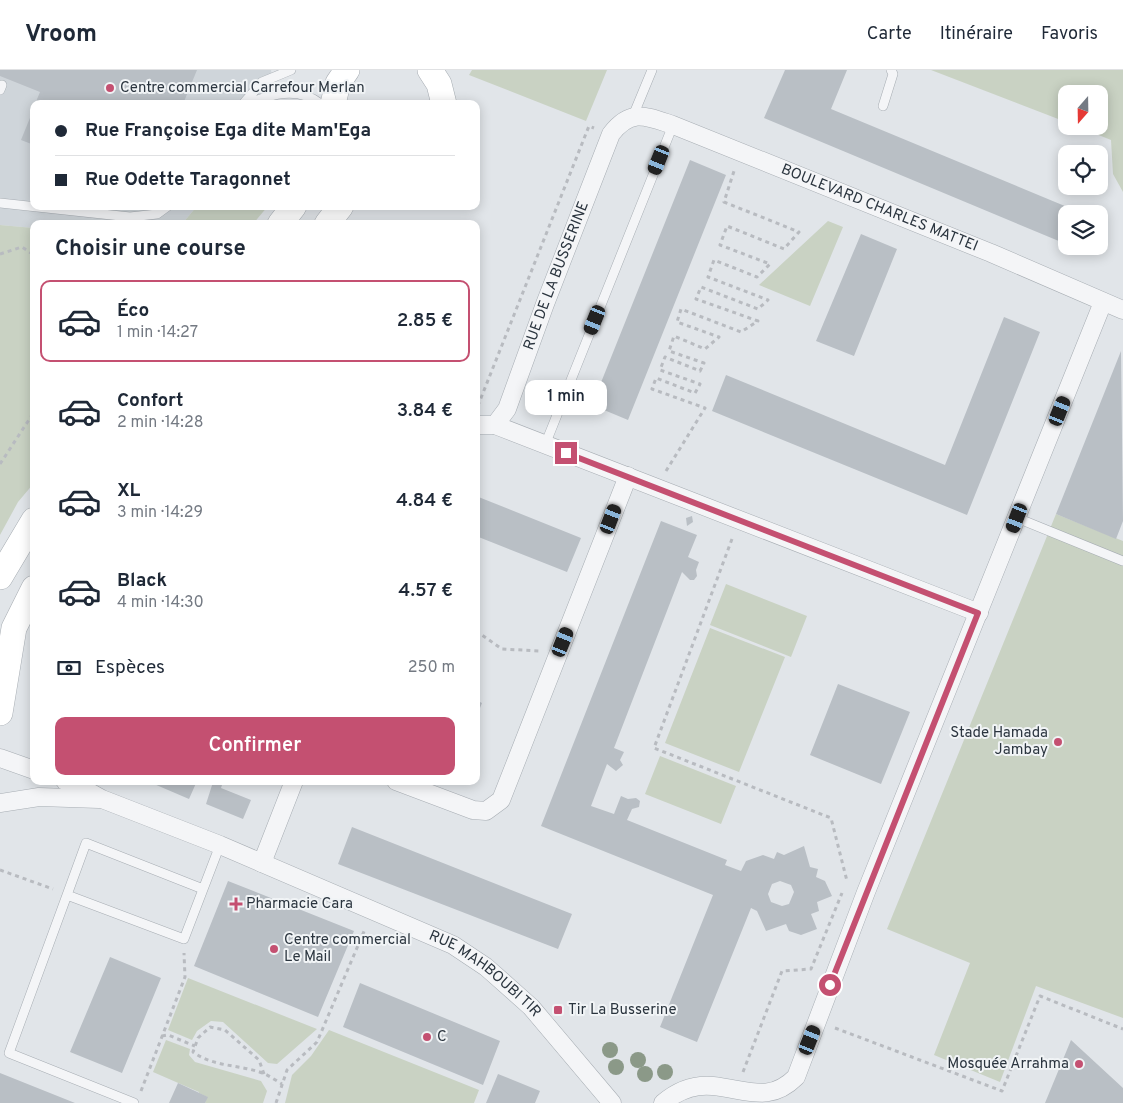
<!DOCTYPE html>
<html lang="fr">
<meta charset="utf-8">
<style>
:root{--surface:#fff;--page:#f6f6f7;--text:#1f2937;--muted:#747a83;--line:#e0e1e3;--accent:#c45071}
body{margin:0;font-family:Overpass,sans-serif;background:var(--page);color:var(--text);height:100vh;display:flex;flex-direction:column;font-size:19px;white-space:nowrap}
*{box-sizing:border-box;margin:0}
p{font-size:16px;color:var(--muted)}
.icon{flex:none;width:28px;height:28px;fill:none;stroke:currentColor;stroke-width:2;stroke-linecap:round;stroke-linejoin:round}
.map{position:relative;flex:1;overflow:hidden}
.sheet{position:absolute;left:30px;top:150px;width:450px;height:565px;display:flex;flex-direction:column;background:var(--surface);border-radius:10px;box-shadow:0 2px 12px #0003}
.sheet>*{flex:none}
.guide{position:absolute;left:30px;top:30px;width:450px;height:110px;border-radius:10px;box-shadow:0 2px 12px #0003;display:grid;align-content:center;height:110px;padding:0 25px;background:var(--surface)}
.needle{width:32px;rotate:200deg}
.fabs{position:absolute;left:1058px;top:15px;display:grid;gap:10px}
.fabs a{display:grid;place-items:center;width:50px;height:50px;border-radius:10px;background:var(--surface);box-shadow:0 2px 12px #0003;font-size:25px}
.end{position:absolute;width:22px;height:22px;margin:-11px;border:6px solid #c45071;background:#fff;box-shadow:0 0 0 2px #fff}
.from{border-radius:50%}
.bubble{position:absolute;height:35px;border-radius:10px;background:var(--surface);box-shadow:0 2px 12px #0003;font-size:16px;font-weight:600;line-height:35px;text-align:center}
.car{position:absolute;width:15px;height:30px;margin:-15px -8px;border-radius:6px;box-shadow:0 0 4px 1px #0007;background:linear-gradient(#222 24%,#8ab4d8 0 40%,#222 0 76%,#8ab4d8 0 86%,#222 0)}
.guide b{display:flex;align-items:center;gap:18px;height:48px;font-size:19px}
.guide b+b{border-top:1px solid var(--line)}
.guide i{width:12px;height:12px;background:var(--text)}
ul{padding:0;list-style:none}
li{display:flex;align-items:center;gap:15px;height:82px;margin:0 10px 8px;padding:0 15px;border:2px solid transparent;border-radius:10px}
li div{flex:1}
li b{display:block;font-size:19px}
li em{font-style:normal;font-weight:600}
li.current{border-color:var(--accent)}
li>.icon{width:45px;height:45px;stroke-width:1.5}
h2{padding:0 25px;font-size:22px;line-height:60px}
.pay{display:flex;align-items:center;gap:12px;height:55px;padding:0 25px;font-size:19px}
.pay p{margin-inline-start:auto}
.primary-button{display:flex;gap:10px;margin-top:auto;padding:10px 25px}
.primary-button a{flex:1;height:58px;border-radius:10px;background:var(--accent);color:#fff;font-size:20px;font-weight:600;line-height:58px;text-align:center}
header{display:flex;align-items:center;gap:30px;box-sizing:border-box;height:70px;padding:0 25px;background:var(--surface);border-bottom:1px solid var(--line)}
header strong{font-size:24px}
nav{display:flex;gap:28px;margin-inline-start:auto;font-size:18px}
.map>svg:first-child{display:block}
.built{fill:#cfd5da}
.green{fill:#c9d2c3}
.building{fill:#b9bfc5;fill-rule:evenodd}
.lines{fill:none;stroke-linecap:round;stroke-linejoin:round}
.lane-casing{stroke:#a7adb3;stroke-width:10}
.street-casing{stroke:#a7adb3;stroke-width:19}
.secondary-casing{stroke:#a7adb3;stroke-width:26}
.path{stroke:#b8bbc0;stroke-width:3;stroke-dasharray:4 4;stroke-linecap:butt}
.lane{stroke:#f4f5f7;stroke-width:9}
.street{stroke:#f4f5f7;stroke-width:18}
.secondary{stroke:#fff;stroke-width:25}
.tree{fill:#8b9988}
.route{stroke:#c45071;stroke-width:6}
.poi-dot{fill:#c45071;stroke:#f1f4f6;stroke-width:2}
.labels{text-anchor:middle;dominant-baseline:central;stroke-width:4;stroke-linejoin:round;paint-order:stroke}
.poi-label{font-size:15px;fill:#2b353f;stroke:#f1f4f6;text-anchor:start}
.street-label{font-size:15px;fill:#2b353f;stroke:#f1f4f6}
</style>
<header>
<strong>Vroom</strong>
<nav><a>Carte</a><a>Itinéraire</a><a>Favoris</a></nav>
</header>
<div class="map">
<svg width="1123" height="1033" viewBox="0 0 1123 1033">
<rect width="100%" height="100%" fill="#e1e5e9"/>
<path class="built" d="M0 0H271L275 34H34V136H197L182 154H34V158L0 155Z"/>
<path class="green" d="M472 0H607L586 51 469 5Z
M931 0H1123V122L1113 104 1111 70 1076 56H1099V24H1066V52Z
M197 136H268L253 154H182Z
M828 151 843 157 810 236 759 215Z
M0 155 34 158V413L18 432 0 465Z
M1056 444 1123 471V948L1036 916 1000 1012 934 985 970 893 887 859Z
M726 514 807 546 791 587 710 555Z
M710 558 785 587 739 702 665 673Z
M660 686 736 716 721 754 645 724Z
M188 908 317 959 277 994 268 993 223 952 211 951 197 961 192 970 168 960Z
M329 960 479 1020 474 1033H285L292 1005 311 986Z
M166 970 190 979 189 985 195 992 261 1011 267 1021 263 1033H205L207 1027 199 1023V1022L153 1002Z"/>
<path class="building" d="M0 0H197L183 34H35L40 22 0 6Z
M785 0H847L831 39 1084 144H1066V174L764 48Z
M34 38V75L21 70Z
M690 90 726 105 628 350 592 335Z
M861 164 897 179 854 286 816 271Z
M1004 247 1040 262 967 445 712 341 726 305 945 395Z
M1121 281 1123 451 1116 469 1056 444Z
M476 426 581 468 567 502 476 466Z
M692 446 693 452 687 456 686 448Z
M661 451 697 465 688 487 699 492 696 500 697 506 694 510H690L682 502 614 678 624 682 620 690 623 695 616 701 607 694 591 736 614 744 621 726 628 729 636 728 640 731 639 737 632 739 627 750 727 790 725 795 741 801 746 791 763 785 774 789 777 782 784 785 804 776 810 797 818 799 816 807 825 811 832 826 817 832 819 841 811 844 817 859 801 865 789 861 786 854 766 861 757 841 751 838 697 972 660 957 713 825 541 756ZM780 811 791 815 794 822 789 834 782 836 771 832 768 824 772 814Z
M838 614 910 642 881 714 810 685Z
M476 630 482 633 476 648Z
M147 711H197L189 729Z
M213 712 222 715 221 718 251 730 243 749 206 734Z
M352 757 572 844 558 879 338 794Z
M228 811 354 861 318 947 194 896Z
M110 887 161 908 122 1003 70 982Z
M360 913 500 971 483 1015 343 957Z
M1071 970 1123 1018V1033H1045Z
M0 1003 75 1033H0Z
M498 1004 540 1021 535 1033H486Z
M178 1013 208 1027 205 1033H169Z"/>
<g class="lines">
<g class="lane-casing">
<path id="lane" d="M0 20 2 15
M243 34 262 12 291 0
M247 34C272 24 297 16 321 34
M883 36 893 4 891 0
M633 46 652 0
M0 133 130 147 157 144 168 136
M545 375 673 55
M1017 448 1123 491
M203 819 86 773 67 825 184 869 220 775
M67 825 9 983 134 1033"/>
</g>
<g class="street-casing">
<g id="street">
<path id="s1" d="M476 355H495L507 339 545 234 611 64C631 38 646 46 673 55L991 183 1123 240"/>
<path d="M495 355 979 543"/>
<path d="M0 688 34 700"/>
<path id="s2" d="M65 711 77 715 102 729 220 775 453 875 486 897 531 937 612 1033"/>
<path d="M396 711 473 740 486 741 501 730 628 406"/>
<path d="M0 733 39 727 99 729"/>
<path d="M262 793 294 711"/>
<path d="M663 1033C677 1021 694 1014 713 1016 749 1020 770 1033 796 1007L866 822 1103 232"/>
</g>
</g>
<g class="secondary-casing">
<path id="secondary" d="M430 0 439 14 444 34
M333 34 338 13 347 0
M280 154 294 136
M327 154 341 136
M0 507 34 450
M0 643 14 558 34 518"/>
</g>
<path class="path" d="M0 184 22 177 34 185
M476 332 479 333 589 56 594 58
M0 394 34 342
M666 401 705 338 652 319 656 308 695 323 700 314 660 300 665 287 700 301 704 293 669 281 674 266 705 279 719 267 677 252 681 239 741 262 758 251 696 229 701 217 758 239 768 230 708 207 714 190 757 207 770 194 720 175 727 156 784 179 799 162 724 132 734 101
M732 469 654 678 831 748 847 811
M476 561 502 579 540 581
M0 800 53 819
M835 958 1002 1021 1040 926 1123 959
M162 966 168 965 195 976
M743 1002 782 901 811 899 842 823
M264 1004 259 990 225 960 210 957 198 968 193 982C215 998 241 994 265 1004 271 1007 277 1011 282 1014
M141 1021 185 907 184 883
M276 1033 287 1000 317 972 365 859"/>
<use href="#lane" class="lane"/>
<use href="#street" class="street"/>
<use href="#secondary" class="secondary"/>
</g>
<g class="tree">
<circle cx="610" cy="980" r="8"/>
<circle cx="638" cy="990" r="8"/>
<circle cx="616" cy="997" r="8"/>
<circle cx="665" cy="1002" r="8"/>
<circle cx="645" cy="1004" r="8"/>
</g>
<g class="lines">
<path class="route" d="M566 383 978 543 830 915"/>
</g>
<g class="poi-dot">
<circle cx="110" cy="18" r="5"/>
<circle cx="1058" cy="672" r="5"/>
<path d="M233.5 826.5h5v5h5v5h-5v5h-5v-5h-5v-5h5z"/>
<circle cx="274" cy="879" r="5"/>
<rect x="553" y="935" width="10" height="10" rx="2.5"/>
<circle cx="427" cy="967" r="5"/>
<circle cx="1079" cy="994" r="5"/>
</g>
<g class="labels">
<g class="poi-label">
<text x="120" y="18">Centre commercial Carrefour Merlan</text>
<text x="1048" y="663" text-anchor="end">Stade Hamada<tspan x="1048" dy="17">Jambay</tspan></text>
<text x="246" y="834">Pharmacie Cara</text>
<text x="284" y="870">Centre commercial<tspan x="284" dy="17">Le Mail</tspan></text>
<text x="568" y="940">Tir La Busserine</text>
<text x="437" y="967">C</text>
<text x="1069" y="994" text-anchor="end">Mosquée Arrahma</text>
</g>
<g class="street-label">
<text stroke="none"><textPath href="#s1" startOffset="625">BOULEVARD CHARLES MATTEI</textPath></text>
<text stroke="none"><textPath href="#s1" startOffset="181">RUE DE LA BUSSERINE</textPath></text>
<text stroke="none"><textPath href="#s2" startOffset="464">RUE MAHBOUBI TIR</textPath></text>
</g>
</g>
</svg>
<div class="fabs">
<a><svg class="needle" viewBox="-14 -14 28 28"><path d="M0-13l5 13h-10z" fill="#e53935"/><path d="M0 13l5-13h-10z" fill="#747a83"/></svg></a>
<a><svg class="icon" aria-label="locate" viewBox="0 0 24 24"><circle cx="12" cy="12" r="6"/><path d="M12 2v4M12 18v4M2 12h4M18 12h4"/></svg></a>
<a><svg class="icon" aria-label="layers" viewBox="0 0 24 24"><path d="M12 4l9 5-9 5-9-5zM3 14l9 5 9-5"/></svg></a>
</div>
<i class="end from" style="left:830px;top:915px"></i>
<i class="end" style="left:566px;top:383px"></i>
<div class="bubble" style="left:525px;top:310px;width:82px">1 min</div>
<i class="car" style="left:659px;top:90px;rotate:202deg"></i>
<i class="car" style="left:595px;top:250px;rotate:202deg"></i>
<i class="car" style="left:1060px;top:341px;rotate:22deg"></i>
<i class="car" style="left:1017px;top:448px;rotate:201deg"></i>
<i class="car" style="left:611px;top:449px;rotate:21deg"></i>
<i class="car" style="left:563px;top:572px;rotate:22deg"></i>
<i class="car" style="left:810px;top:970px;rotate:22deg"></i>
<div class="guide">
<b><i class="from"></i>Rue Françoise Ega dite Mam'Ega</b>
<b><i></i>Rue Odette Taragonnet</b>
</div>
<section class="sheet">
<h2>Choisir une course</h2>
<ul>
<li class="current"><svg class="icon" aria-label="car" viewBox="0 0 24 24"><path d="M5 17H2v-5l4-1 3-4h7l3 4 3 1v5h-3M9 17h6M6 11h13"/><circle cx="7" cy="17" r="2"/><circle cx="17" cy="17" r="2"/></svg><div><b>Éco</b><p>1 min · 14:27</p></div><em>2.85 €</em></li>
<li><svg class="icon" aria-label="car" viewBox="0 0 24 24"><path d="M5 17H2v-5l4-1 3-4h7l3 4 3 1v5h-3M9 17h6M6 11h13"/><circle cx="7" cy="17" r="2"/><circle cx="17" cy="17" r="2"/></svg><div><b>Confort</b><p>2 min · 14:28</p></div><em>3.84 €</em></li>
<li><svg class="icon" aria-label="car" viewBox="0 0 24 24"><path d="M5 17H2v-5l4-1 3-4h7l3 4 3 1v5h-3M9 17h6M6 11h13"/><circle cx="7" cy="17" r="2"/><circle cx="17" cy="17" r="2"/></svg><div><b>XL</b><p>3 min · 14:29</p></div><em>4.84 €</em></li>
<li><svg class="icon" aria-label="car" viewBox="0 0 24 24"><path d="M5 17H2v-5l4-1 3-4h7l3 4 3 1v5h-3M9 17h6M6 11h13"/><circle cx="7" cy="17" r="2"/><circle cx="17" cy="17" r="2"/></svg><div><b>Black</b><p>4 min · 14:30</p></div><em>4.57 €</em></li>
</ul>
<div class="pay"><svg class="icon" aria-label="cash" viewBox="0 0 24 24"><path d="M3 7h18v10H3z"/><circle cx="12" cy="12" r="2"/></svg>Espèces<p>250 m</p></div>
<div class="primary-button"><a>Confirmer</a></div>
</section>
</div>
